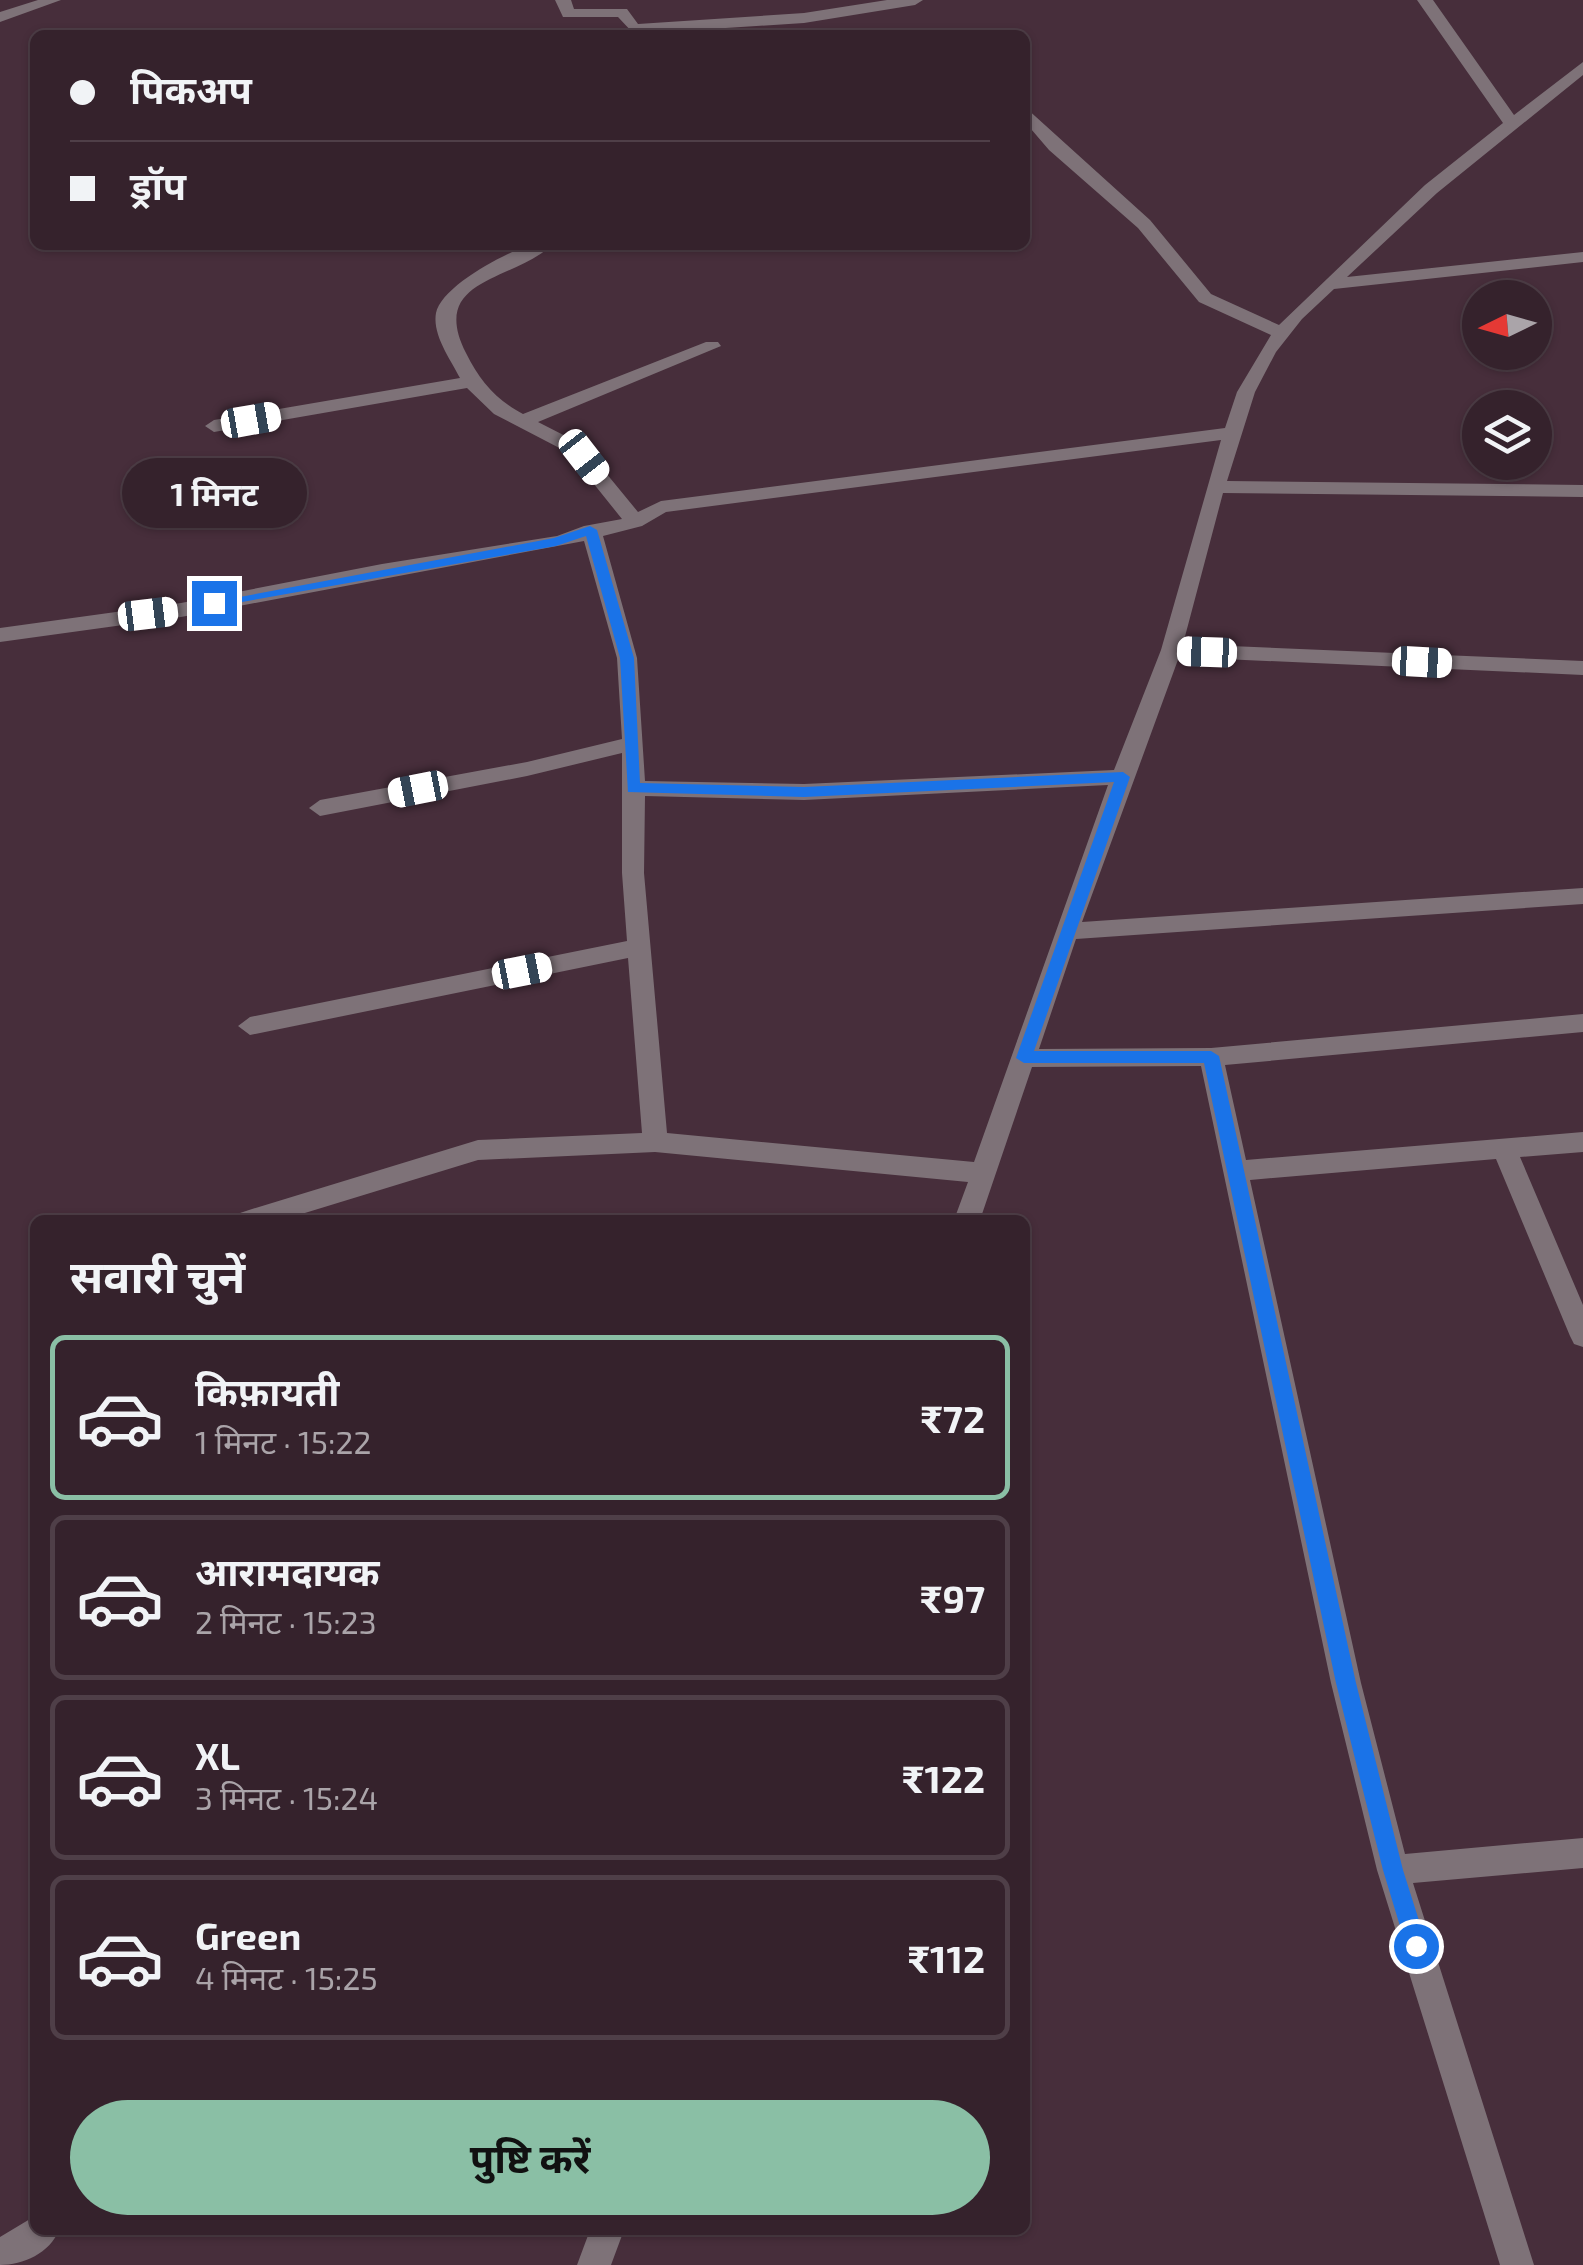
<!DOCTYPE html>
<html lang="hi">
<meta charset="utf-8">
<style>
:root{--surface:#35222c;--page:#3d2a34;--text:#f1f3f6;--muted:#aaa4a9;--line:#4f3f48;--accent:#8abfa5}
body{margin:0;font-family:"Exo 2","Noto Sans Devanagari",sans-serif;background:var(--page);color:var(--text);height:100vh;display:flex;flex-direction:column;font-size:38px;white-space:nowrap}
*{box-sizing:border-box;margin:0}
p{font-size:32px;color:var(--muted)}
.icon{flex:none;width:55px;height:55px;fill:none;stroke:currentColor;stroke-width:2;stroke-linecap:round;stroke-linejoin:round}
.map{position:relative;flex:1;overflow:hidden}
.drawer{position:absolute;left:30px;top:1215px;width:1000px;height:1020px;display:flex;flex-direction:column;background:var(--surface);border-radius:15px;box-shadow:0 2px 8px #0004,0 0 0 2px var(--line)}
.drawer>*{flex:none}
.top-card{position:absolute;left:30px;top:30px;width:1000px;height:220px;border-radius:15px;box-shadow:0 2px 8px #0004,0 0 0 2px var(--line);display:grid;align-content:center;height:220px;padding:0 40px;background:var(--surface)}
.needle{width:65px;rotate:265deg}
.tools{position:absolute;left:1462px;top:280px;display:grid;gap:20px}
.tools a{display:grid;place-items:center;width:90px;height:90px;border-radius:50%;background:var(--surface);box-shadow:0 2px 8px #0004,0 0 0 2px var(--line);font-size:50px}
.end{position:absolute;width:45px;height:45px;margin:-22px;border:12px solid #1a73e8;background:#fff;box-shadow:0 0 0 5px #fff}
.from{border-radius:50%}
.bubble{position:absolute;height:70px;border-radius:35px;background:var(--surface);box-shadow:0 2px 8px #0004,0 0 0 2px var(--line);font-size:32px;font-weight:700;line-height:70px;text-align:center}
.car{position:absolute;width:30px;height:60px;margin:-30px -15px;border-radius:12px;box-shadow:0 0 8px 2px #0007;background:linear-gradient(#fff 24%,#345 0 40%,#fff 0 76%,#345 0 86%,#fff 0)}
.top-card b{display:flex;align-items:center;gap:35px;height:95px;font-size:38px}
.top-card b+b{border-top:2px solid var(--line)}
.top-card i{width:25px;height:25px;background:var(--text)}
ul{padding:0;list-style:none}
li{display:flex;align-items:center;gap:30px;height:165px;margin:0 20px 15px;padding:0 20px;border:5px solid var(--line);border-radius:15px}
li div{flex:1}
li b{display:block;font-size:38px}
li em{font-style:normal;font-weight:700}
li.current{border-color:var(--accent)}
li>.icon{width:90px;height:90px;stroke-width:1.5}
h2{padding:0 40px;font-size:45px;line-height:120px}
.action{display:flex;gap:20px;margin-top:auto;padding:20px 40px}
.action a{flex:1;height:115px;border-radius:60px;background:var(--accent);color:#111;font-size:40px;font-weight:700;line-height:115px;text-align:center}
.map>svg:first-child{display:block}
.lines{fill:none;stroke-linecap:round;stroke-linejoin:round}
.minor{fill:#7e7278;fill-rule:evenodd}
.route{fill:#1a73e8}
</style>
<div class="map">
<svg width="1583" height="2265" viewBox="0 0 1583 2265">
<rect width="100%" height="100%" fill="#472e3b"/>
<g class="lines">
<path class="minor" d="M38 0H61L0 22V12Z
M555 0H571L574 9H627L638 24 804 13 887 0H923L915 5 804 23 634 34 618 17H563Z
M1417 0H1433L1514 115 1583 62V75L1437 193 1347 277 1583 252V262L1334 289 1302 319 1276 352 1255 392 1227 481 1583 485V497L1223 493 1183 644 1583 661V675L1179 657 1082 922 1583 888V904L1076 939 1039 1049 1211 1048 1583 1014V1032L1225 1065 1246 1160 1583 1132V1152L1520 1157 1583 1305V1347L1574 1344 1570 1336 1496 1159 1250 1180 1361 1683 1405 1854 1583 1838V1868L1413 1883 1534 2265H1500L1377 1870 1331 1683 1201 1066 1032 1067 980 1220H954L968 1182 655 1152 478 1160 282 1220H236L240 1213 249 1210 478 1140 642 1133 628 958 250 1035 238 1026 250 1017 627 941 622 873V753L527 776 320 816 309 808 320 800 527 762 622 739 617 658 584 541 181 617 0 642V628L181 603 382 564 557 536 584 526 622 519 569 453 494 414 467 388 214 432 205 426 214 420 460 378C451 360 432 335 436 313 441 287 504 253 528 246 535 244 544 245 552 245 512 282 428 278 466 353 480 381 495 399 523 414L706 342H718L721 346 538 422 583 445 638 512 661 501 1225 428 1237 392 1271 335 1199 302 1138 228 1049 150 1025 122V107L1150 220 1211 294 1279 325 1425 185 1503 123ZM1221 440 1161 650 1114 770 804 784 645 781 637 658 603 536 642 526 666 512ZM1108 785 974 1162 667 1133 644 873 645 796 804 800Z
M35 2216V2230H59C50 2253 23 2265 0 2265V2237Z
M590 2230H624L611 2265H577Z"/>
</g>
<path class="route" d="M590 526 597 530 634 658 640 783 804 787 1123 772 1130 777 1034 1051H1211L1219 1056 1356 1683 1403 1870 1427 1946 1424 1954 1416 1957 1409 1954 1406 1946 1383 1870 1336 1683 1204 1063H1024L1016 1058 1114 782 804 797 628 792 620 658 586 536 556 546 214 607 208 603 554 538Z"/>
</svg>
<div class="tools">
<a><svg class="needle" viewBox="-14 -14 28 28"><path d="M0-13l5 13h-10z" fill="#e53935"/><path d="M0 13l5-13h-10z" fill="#aaa4a9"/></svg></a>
<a><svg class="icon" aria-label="layers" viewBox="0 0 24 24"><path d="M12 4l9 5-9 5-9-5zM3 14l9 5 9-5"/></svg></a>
</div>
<i class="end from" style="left:1416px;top:1946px"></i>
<i class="end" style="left:214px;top:603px"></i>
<div class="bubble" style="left:122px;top:458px;width:185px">1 मिनट</div>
<i class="car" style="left:251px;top:420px;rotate:80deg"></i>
<i class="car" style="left:584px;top:457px;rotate:142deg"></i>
<i class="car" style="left:148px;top:614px;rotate:83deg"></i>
<i class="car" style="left:1207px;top:652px;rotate:272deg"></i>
<i class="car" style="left:1422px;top:662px;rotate:93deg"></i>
<i class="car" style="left:418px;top:789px;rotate:259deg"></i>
<i class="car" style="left:522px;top:971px;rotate:79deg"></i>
<div class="top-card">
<b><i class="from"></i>पिकअप</b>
<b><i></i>ड्रॉप</b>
</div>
<section class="drawer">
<h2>सवारी चुनें</h2>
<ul>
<li class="current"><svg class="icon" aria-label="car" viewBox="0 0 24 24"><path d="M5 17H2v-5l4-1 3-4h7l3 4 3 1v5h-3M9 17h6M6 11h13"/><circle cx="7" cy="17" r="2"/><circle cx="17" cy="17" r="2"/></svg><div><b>किफ़ायती</b><p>1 मिनट · 15:22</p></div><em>₹72</em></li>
<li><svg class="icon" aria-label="car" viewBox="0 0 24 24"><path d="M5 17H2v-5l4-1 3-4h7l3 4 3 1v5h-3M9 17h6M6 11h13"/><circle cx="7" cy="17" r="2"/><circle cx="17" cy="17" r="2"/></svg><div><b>आरामदायक</b><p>2 मिनट · 15:23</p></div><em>₹97</em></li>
<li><svg class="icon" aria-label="car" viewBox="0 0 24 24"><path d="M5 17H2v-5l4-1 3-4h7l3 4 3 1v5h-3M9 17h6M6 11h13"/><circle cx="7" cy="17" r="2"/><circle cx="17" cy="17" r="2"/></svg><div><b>XL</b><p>3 मिनट · 15:24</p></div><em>₹122</em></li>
<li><svg class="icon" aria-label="car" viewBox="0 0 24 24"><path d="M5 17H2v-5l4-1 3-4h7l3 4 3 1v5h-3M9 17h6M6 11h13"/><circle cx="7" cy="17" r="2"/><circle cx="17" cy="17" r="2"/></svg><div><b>Green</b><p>4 मिनट · 15:25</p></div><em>₹112</em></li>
</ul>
<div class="action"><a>पुष्टि करें</a></div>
</section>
</div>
